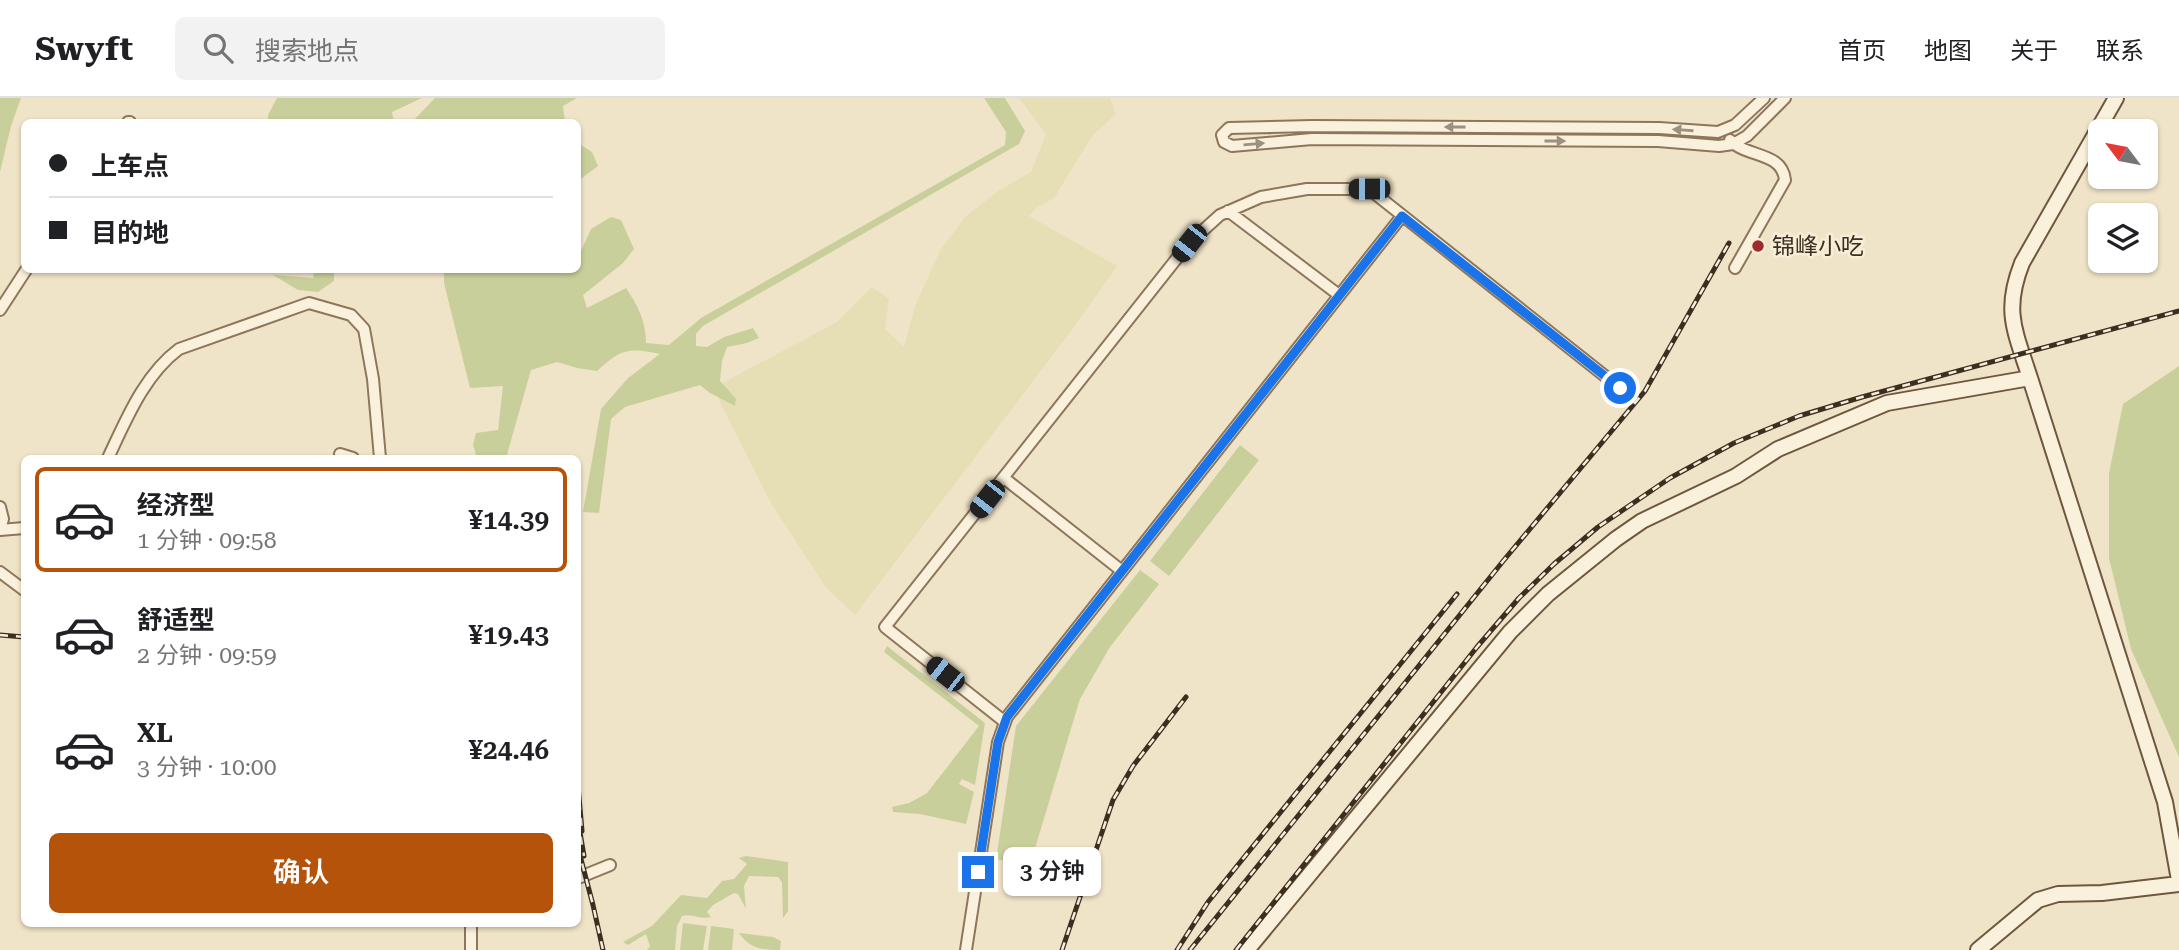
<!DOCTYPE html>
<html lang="zh">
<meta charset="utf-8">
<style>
:root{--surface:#fff;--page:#f2f2f2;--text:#202124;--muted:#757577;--line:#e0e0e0;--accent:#b45309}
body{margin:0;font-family:"Roboto Serif","Noto Sans SC",serif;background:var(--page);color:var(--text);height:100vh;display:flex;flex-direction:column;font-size:26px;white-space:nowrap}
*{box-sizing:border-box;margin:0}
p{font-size:23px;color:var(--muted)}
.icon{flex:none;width:38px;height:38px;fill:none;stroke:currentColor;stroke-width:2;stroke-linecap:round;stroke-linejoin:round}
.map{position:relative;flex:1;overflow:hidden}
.sheet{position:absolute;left:21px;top:357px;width:560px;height:472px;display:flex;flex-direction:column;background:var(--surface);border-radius:10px;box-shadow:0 2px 5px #0004}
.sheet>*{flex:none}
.hud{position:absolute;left:21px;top:21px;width:560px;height:154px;border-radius:10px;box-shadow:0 2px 5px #0004;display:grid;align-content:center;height:154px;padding:0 28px;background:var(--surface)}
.needle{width:46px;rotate:302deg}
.tools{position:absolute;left:2088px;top:21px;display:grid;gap:14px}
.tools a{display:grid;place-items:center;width:70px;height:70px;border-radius:10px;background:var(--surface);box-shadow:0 2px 5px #0004;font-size:35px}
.end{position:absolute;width:32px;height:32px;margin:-16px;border:9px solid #1a73e8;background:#fff;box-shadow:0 0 0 4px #fff}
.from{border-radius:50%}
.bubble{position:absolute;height:49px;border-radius:10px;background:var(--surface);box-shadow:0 2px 5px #0004;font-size:23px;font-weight:600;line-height:49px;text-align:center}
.car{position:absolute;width:21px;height:42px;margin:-21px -10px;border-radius:9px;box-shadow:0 0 5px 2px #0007;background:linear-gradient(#222 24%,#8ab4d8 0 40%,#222 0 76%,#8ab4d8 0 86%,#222 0)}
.hud b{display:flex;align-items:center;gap:24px;height:66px;font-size:26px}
.hud b+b{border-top:2px solid var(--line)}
.hud i{width:18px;height:18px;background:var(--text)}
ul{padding:12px 0 0;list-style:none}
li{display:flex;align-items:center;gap:21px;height:105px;margin:0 14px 10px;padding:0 14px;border:4px solid transparent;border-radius:10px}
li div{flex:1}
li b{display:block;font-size:26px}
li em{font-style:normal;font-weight:600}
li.selected{border-color:var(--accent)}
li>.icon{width:63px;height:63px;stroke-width:1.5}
.button{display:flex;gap:14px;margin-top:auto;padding:14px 28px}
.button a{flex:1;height:80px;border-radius:10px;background:var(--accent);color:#fff;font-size:28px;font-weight:600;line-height:80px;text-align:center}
header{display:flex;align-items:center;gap:42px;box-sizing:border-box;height:98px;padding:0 35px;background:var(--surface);border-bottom:2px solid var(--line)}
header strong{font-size:33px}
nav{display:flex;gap:38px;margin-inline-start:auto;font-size:24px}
.search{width:490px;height:63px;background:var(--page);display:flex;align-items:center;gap:18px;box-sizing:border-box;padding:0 24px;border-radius:10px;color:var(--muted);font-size:26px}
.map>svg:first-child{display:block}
.farmland{fill:#e6deb5}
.green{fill:#c9cf9b}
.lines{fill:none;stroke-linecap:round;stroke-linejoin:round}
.street-casing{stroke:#8d765c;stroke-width:14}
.secondary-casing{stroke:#6f573f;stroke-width:18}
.street{stroke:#faf1dc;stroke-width:10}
.secondary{stroke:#faf1dc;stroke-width:14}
.rail-casing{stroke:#3d2e20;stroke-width:5}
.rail{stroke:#f7eed8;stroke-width:2.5;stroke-dasharray:8;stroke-linecap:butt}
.oneway{fill:#9c907e}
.route{stroke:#1a73e8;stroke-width:9}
.poi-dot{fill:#9e2a2b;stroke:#f7eed8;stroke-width:2.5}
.labels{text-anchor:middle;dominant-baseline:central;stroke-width:5;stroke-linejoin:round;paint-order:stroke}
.poi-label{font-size:23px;fill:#3d2e20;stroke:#f7eed8;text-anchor:start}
</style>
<header>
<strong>Swyft</strong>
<div class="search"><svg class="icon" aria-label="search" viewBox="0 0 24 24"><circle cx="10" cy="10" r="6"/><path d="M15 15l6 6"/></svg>搜索地点</div>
<nav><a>首页</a><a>地图</a><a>关于</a><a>联系</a></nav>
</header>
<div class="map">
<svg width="2179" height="852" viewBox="0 0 2179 852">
<rect width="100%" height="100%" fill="#f0e4c8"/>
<path class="farmland" d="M1019 0H1110L1116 16 1092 38 1054 100 1036 110 1029 118 1117 168 1071 233 855 517 825 488 771 405 713 290 837 224 872 189 889 201 885 231 904 249 915 208 941 151 966 118 998 93 1031 74 1046 36Z"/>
<path class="green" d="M0 0H21L11 28 0 74Z
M277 0H422L392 14 394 24H268V17Z
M435 0H577L563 8 565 24H412Z
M984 0H1005L1025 33 1019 46 703 228 696 236V248L707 249 724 239 753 230 759 240 747 245 727 249 722 263 720 283 736 301 735 308 710 295 700 287 625 309 611 321 599 415 583 414 601 311 628 280 660 256C628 249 621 251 597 273L577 270 557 264 531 272 506 360H477L473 347 476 335 498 332 503 288 470 290 444 185V172H578V155L581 153 591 131 611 119 621 122 634 151 623 165 583 197 587 210 626 190C638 208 646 223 646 245L669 247 701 220 1005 47 1006 34Z
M578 45 592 54 598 68 578 83Z
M314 172H334V183L318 194 298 192 273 177 313 180Z
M2179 268V659L2131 551 2109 460V375L2123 306Z
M1240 347 1259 362 1169 478 1150 463Z
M1140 472 1159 486 1110 549 1080 601 1030 767 1022 763 996 762 1016 628Z
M887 548 985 625 975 687 962 681 959 686 974 694 966 726 920 716 893 714 892 709 909 705 927 695 979 628 884 554Z
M746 758 788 764V813L783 820 782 784 778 779 749 778 744 788 746 811 738 796 734 795 713 807 707 814 711 819C699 822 693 815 682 818L677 828 675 852H647L650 848 646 836 628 847 623 844 652 828 681 797 707 800 722 783 734 781 747 766 739 760Z
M683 825 707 828 703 852H680Z
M711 828 734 831 732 852H708Z
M739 835 773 839 781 843 780 852C762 852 750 851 739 835Z"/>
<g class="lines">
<g class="street-casing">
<path id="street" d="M1764 0 1735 27 1718 34 1659 30 1312 28 1229 30 1222 37 1224 44 1232 48 1312 41 1658 43 1719 48 1733 46 1747 38 1785 0
M128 24H130
M1730 42C1746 60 1782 53 1785 82L1735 170
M1228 113 1339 197
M0 212 26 172
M340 356 353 360
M108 360C126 322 144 277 179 251L309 205 351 217 364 231 373 281 380 360
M1004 380 1122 473
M0 409 3 421 0 432
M0 432 24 430
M0 474 24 492
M1005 624 885 529 1189 145 1220 117 1261 99 1307 91H1369L1620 290
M578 780 610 767
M471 826V852
M966 852 998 644 1007 619 1402 118"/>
</g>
<g class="secondary-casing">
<path id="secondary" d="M2116 0 2022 165C2003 213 2015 233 2030 280L2165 704 2179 782
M1247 852 1510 534 1548 496 1616 441 1642 423 1736 378 1778 351 1887 305 2030 280
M1978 852 2038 802 2058 796 2102 795 2179 786"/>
</g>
<use href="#street" class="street"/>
<use href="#secondary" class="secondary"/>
<g class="rail-casing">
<path id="rail" d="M0 537 24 539
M578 688 582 733
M578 723 584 758
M578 750 593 807 603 852
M1062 852 1113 702 1133 668 1186 599
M1177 852 1208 804 1457 496
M1190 852 1504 462 1645 293 1729 145
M1236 852 1477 549 1519 500 1554 466 1598 429 1670 380 1734 345 1799 318 1862 299 2179 213"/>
</g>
<use href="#rail" class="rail"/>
</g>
<defs><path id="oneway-solid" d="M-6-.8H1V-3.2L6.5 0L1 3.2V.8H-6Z" transform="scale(1.75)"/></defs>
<g class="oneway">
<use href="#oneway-solid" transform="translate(1455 29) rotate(-180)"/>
<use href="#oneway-solid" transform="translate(1683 32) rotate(-176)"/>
<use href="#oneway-solid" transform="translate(1555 43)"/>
<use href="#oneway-solid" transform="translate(1254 46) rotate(-5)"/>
</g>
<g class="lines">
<path class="route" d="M978 774 998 644 1007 619 1402 118 1620 290"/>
</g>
<circle class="poi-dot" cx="1758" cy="148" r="7"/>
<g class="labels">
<g class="poi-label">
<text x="1772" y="148">锦峰小吃</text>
</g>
</g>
</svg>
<div class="tools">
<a><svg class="needle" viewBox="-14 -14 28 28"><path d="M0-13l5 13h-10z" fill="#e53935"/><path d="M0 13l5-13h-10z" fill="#757577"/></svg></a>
<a><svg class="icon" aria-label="layers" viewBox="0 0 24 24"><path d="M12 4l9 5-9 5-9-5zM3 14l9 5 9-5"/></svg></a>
</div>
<i class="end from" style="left:1620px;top:290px"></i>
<i class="end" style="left:978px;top:774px"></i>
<div class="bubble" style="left:1003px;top:749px;width:98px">3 分钟</div>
<i class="car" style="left:1369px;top:91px;rotate:270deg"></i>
<i class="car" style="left:1189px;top:145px;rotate:218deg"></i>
<i class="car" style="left:987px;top:401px;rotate:218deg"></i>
<i class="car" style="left:945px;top:576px;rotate:308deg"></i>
<div class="hud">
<b><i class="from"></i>上车点</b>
<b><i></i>目的地</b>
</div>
<section class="sheet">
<ul>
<li class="selected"><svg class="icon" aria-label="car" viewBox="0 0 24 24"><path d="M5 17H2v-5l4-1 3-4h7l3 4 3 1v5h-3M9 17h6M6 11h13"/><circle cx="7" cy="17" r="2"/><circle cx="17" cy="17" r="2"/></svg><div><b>经济型</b><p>1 分钟 · 09:58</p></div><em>¥14.39</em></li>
<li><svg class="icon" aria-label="car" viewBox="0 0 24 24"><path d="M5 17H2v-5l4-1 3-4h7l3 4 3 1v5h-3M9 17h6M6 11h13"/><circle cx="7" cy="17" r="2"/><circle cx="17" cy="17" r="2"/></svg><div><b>舒适型</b><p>2 分钟 · 09:59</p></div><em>¥19.43</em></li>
<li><svg class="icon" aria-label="car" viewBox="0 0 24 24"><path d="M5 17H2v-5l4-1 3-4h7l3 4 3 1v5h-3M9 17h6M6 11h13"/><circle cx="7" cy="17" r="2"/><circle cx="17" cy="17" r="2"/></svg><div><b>XL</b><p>3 分钟 · 10:00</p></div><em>¥24.46</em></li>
</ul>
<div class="button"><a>确认</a></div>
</section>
</div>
